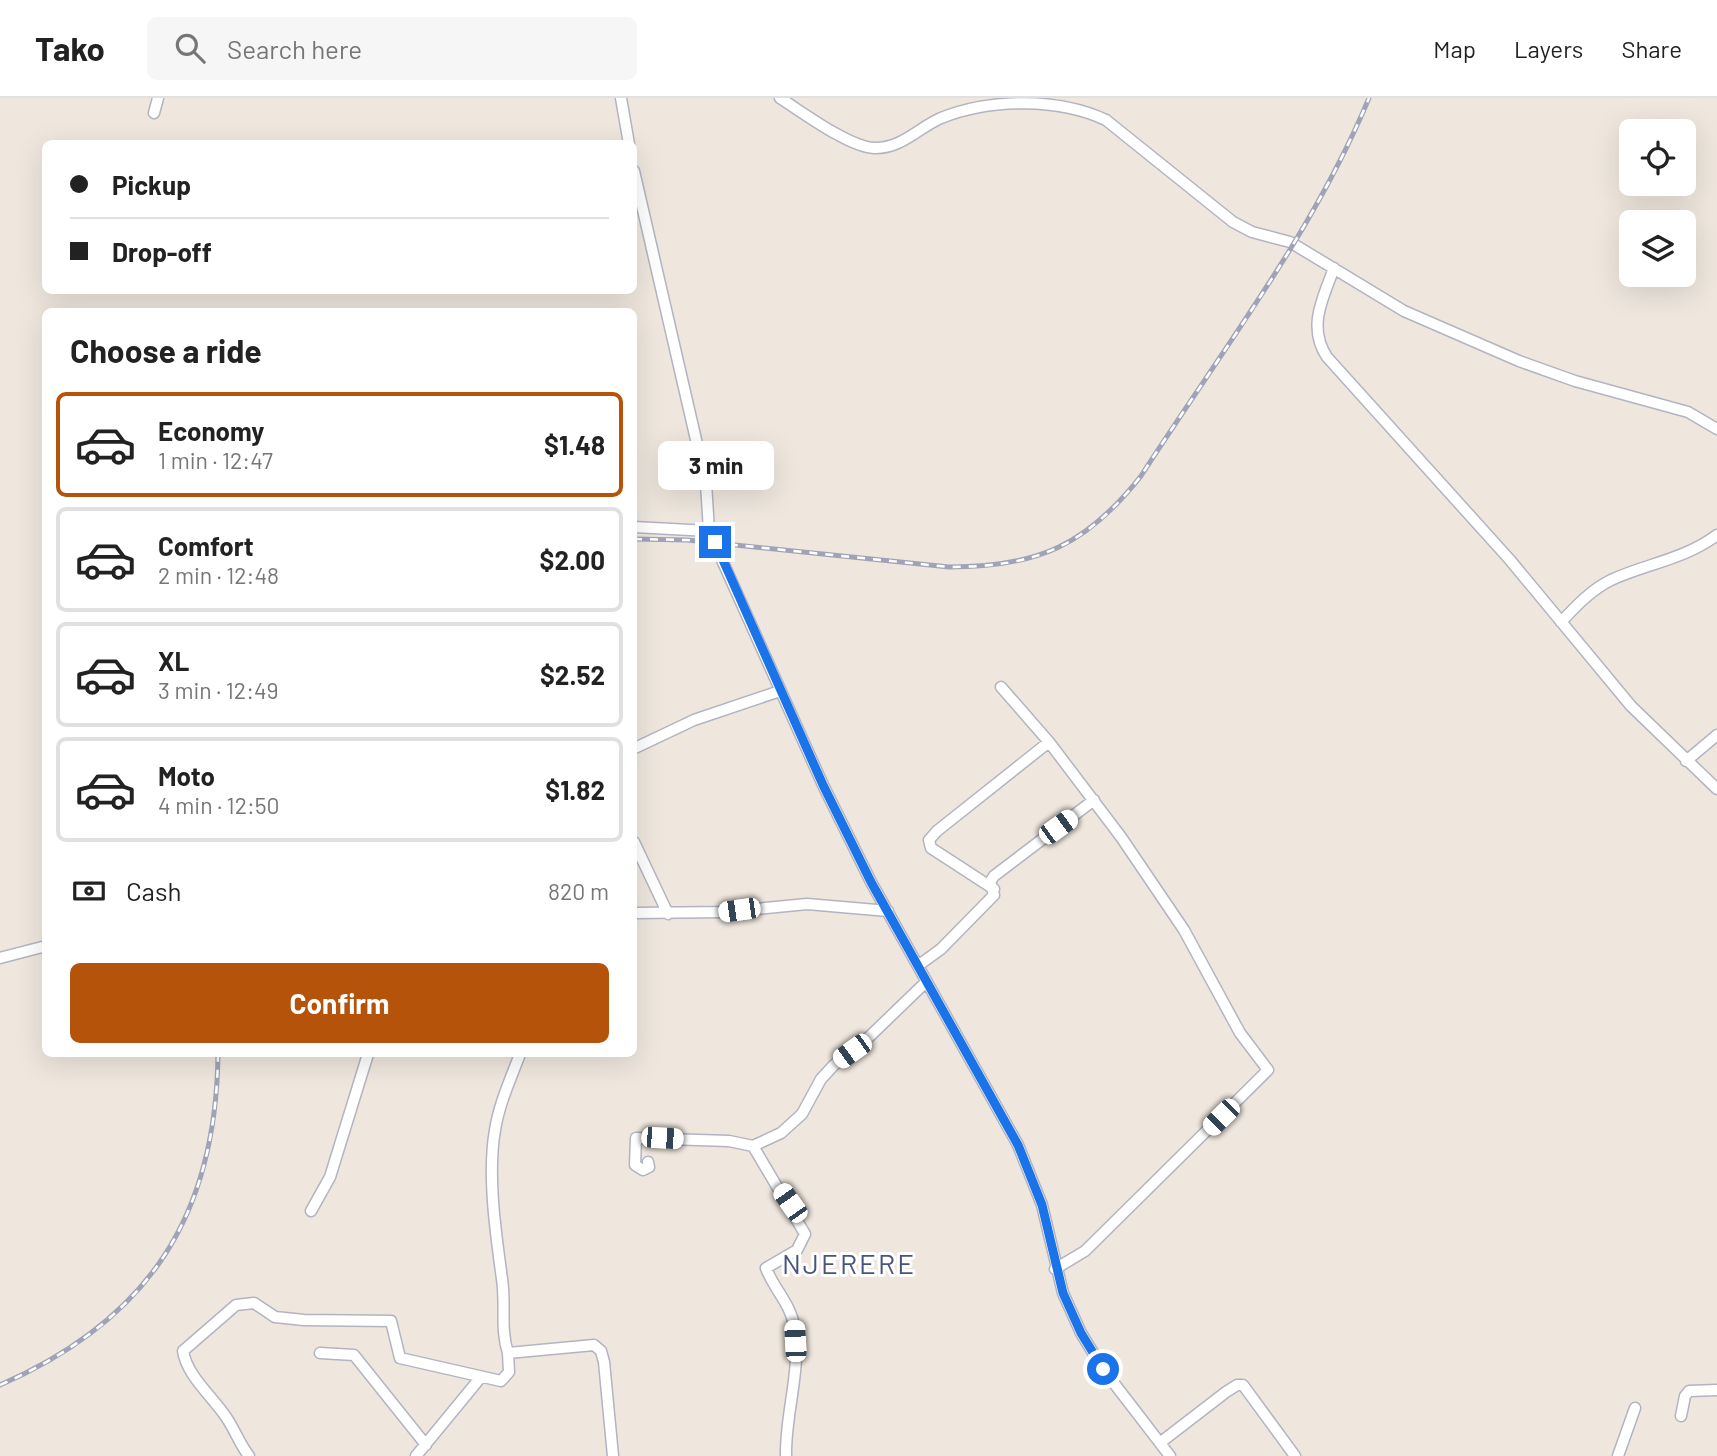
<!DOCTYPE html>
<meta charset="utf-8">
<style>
:root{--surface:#fff;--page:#f6f6f6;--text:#222;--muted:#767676;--line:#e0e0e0;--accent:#b45309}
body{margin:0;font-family:Barlow,sans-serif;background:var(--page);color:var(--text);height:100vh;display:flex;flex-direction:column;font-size:26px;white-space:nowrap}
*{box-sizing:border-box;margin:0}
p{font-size:23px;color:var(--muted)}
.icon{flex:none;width:38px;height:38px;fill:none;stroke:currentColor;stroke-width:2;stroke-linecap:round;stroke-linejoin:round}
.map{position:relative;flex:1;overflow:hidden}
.panel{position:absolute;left:42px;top:210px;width:595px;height:749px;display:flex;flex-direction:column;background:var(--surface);border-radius:10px;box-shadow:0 7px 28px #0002}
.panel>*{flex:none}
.guide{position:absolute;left:42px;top:42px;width:595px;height:154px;border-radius:10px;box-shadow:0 7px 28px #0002;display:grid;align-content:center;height:154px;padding:0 28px;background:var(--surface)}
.fabs{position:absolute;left:1619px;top:21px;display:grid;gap:14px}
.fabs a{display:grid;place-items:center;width:77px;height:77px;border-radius:10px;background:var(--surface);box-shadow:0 7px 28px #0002;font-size:35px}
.end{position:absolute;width:32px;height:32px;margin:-16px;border:9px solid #1a73e8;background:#fff;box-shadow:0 0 0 4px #fff}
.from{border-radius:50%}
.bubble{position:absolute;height:49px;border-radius:10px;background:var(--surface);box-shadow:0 7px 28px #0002;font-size:23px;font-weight:700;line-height:49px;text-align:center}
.car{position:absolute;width:21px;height:42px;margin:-21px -10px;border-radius:9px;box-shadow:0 0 5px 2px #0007;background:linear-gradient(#fff 24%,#345 0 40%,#fff 0 76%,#345 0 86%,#fff 0)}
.guide b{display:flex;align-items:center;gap:24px;height:66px;font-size:26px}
.guide b+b{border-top:2px solid var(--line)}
.guide i{width:18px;height:18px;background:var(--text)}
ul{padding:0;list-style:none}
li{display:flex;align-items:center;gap:21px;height:105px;margin:0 14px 10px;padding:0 14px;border:4px solid var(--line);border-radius:10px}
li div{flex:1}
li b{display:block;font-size:26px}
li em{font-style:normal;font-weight:700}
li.current{border-color:var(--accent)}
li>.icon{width:63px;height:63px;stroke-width:1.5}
h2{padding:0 28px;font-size:32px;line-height:84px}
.pay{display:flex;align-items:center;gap:18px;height:77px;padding:0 28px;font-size:26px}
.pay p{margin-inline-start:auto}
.button{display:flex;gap:14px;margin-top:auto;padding:14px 28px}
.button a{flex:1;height:80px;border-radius:10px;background:var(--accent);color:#fff;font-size:28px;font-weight:700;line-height:80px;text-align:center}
header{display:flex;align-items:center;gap:42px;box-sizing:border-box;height:98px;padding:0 35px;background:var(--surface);border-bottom:2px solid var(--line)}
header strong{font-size:33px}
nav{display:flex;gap:38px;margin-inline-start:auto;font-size:24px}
.search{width:490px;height:63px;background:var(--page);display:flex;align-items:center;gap:18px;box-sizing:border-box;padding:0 24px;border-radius:10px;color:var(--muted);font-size:26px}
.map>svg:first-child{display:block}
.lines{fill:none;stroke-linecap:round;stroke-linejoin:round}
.minor-casing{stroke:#b2b4c1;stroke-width:13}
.minor{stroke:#fff;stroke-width:10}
.rail-casing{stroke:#a0a3b8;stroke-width:5}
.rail{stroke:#fff;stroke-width:2.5;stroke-dasharray:8;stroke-linecap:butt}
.route{stroke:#1a73e8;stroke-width:9}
.labels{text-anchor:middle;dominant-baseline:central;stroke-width:6;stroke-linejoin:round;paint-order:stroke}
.quarter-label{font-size:28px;letter-spacing:2px;fill:#495381;stroke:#fff}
</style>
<header>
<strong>Tako</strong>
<div class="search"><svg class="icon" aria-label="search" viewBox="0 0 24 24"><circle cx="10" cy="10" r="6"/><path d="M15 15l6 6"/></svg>Search here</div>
<nav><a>Map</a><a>Layers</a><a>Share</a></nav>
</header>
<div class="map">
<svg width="1717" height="1358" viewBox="0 0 1717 1358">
<rect width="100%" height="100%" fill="#efe7de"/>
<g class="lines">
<g class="minor-casing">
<path id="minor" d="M621 0 629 46
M780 0C802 14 849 49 874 50 901 51 918 30 941 20 991 0 1059 0 1106 22L1233 124 1252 134 1290 144 1404 213 1519 263 1575 283 1688 314 1717 331
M154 15 158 0
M634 73 706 385 709 433
M1334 170C1323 200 1307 229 1327 259L1510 462 1631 608 1717 691
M634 429 709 433 823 687 871 784 1018 1047 1042 1107 1063 1195 1081 1235 1103 1271 1170 1358
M1561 524C1576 508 1591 492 1611 482 1646 466 1685 461 1717 437
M1001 589 1049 644 1121 739 1184 832 1240 935 1268 972 1085 1153 1055 1171
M635 650 694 622 780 593
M1686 663 1717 637
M634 744 668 816
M994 791 931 750 929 742 937 733 1049 644
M634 815 725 814 807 806 888 813
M0 860 46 848
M919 867 941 851 994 797 990 784 994 778 1094 702
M753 1048 805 1136 797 1152 766 1170C773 1190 791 1206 794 1228 802 1271 785 1315 786 1358
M648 1064 649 1069 643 1072 635 1067 636 1040 729 1043 753 1048 781 1035 802 1016 821 981 834 967 869 939 926 884
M311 1113 330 1079 368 956
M320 1255 354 1257 426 1347
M508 1255C500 1231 506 1207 502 1181 496 1136 487 1078 495 1032 499 1006 511 980 520 956
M1681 1318 1685 1298 1689 1293 1717 1292
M1161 1344 1226 1294 1237 1287H1243L1295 1358
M249 1358C239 1345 235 1332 226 1319 212 1298 187 1278 183 1253L236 1207 254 1205 275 1219 304 1222 391 1223 400 1260 501 1283 509 1274 508 1255 594 1247 601 1253 604 1264 613 1358
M416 1358 481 1279
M1618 1358 1635 1310"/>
</g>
<use href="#minor" class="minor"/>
<g class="rail-casing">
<path id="rail" d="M634 441 687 442 949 469C1037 469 1086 448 1141 378 1220 255 1313 135 1369 0
M0 1287C149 1222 216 1118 218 956"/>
</g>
<use href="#rail" class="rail"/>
</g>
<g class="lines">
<path class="route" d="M715 444 823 687 871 784 1018 1047 1042 1107 1063 1195 1081 1235 1103 1271"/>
</g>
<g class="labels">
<g class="quarter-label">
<text x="849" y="1165">NJERERE</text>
</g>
</g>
</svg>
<div class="fabs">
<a><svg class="icon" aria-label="locate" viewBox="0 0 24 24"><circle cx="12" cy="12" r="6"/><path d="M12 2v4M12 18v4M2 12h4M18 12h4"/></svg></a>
<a><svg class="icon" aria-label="layers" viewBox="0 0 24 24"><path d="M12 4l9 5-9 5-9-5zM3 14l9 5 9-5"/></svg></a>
</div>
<i class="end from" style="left:1103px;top:1271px"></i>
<i class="end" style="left:715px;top:444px"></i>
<div class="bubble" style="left:658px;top:343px;width:116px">3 min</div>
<i class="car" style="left:1058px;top:729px;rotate:54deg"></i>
<i class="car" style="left:739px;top:812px;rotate:262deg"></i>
<i class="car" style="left:852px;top:953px;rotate:234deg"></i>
<i class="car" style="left:1221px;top:1019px;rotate:225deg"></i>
<i class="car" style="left:662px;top:1040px;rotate:93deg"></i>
<i class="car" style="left:790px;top:1105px;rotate:325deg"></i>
<i class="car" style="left:795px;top:1243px;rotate:357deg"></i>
<div class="guide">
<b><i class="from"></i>Pickup</b>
<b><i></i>Drop-off</b>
</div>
<section class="panel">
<h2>Choose a ride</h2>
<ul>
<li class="current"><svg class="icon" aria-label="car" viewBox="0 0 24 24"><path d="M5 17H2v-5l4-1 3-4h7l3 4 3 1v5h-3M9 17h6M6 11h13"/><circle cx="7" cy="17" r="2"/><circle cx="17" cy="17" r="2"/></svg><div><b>Economy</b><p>1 min · 12:47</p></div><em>$1.48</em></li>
<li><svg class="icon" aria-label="car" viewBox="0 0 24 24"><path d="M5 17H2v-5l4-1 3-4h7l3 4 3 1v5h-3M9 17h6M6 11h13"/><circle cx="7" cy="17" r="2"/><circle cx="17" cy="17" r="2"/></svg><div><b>Comfort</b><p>2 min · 12:48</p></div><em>$2.00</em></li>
<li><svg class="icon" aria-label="car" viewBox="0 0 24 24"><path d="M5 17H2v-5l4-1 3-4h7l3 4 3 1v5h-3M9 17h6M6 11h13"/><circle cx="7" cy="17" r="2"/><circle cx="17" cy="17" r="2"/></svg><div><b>XL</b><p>3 min · 12:49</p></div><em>$2.52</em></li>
<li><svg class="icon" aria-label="car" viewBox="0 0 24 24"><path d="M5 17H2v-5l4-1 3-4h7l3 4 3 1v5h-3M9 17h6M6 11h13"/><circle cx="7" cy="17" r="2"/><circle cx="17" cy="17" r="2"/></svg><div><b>Moto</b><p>4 min · 12:50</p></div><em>$1.82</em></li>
</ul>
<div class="pay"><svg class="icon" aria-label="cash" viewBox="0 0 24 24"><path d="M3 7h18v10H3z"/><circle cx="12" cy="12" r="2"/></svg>Cash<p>820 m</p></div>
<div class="button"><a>Confirm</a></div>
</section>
</div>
